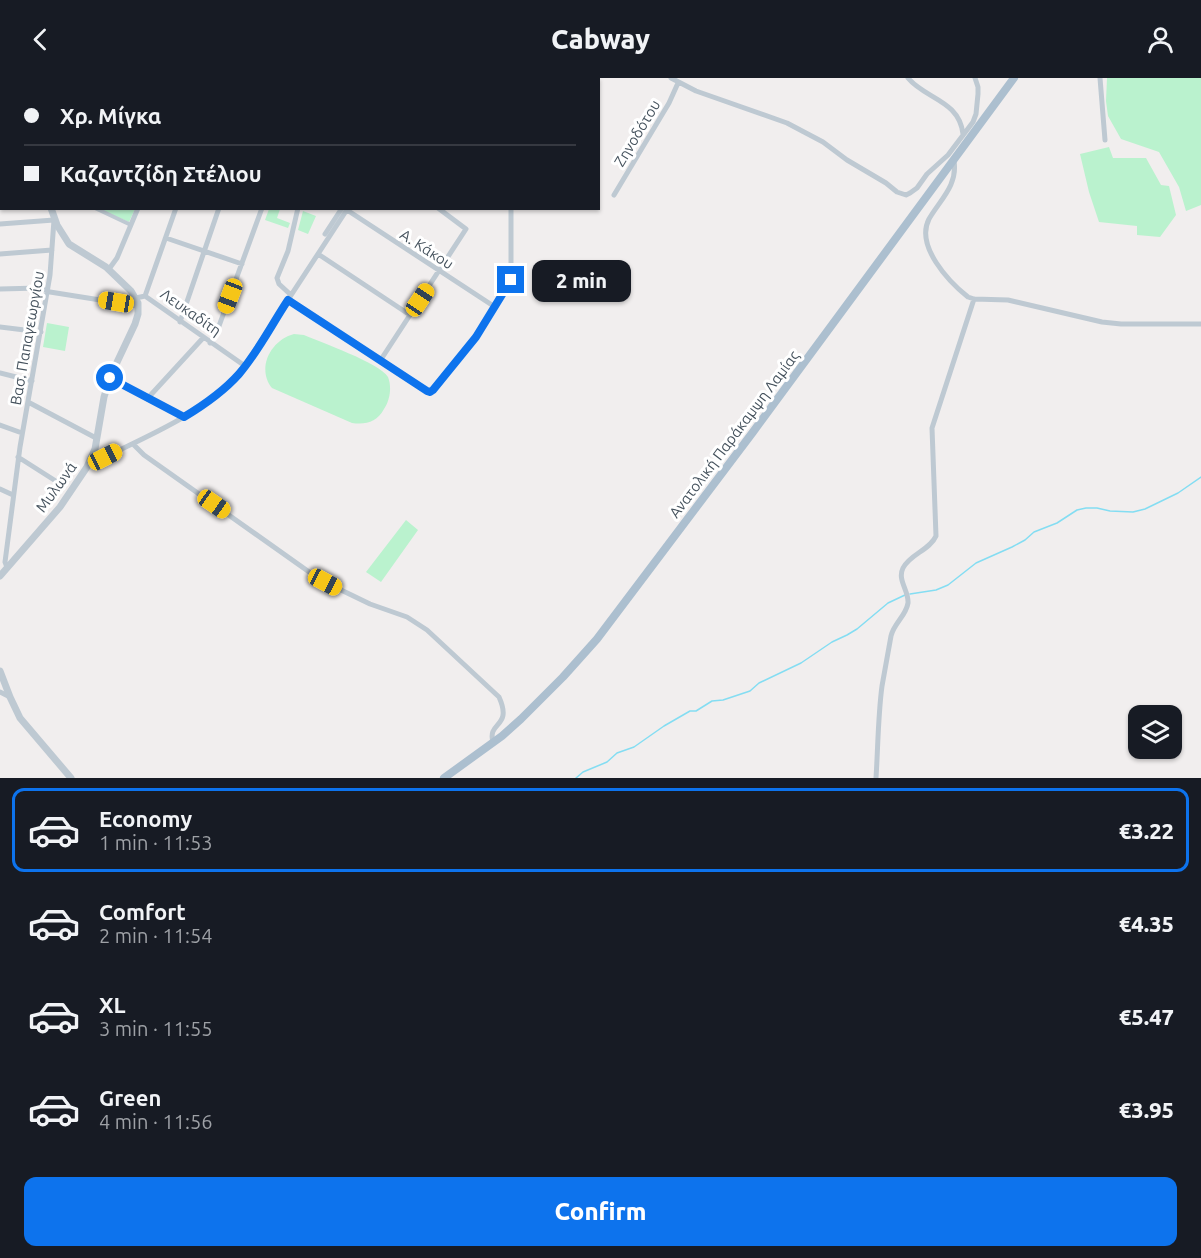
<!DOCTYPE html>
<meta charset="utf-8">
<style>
:root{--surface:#171b24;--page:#20242c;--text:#f1f3f6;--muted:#9ea1a6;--line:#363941;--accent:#0d73ed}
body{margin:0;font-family:Ubuntu,sans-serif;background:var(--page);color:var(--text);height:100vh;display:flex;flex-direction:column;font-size:22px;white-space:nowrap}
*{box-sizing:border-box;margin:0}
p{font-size:20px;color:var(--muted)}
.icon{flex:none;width:33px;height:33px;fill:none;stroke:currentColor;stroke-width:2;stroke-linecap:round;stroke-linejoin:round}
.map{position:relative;height:700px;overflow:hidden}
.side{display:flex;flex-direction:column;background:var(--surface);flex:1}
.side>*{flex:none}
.top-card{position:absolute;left:0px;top:0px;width:600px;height:132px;box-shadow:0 2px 4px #0004;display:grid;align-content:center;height:132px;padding:0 24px;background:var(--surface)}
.fabs{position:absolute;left:1128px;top:627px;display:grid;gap:12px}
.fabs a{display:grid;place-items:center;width:54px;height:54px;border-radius:12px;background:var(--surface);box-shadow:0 2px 4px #0004;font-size:30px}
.end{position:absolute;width:27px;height:27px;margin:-14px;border:8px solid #0d73ed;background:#fff;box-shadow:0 0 0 3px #fff}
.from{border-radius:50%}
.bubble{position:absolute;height:42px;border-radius:12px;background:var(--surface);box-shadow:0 2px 4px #0004;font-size:20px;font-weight:800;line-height:42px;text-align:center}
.car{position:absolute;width:18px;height:36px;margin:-18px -9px;border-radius:8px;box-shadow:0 0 4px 2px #0007;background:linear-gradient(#f5c518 24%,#345 0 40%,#f5c518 0 76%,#345 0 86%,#f5c518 0)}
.top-card b{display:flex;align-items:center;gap:21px;height:57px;font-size:22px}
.top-card b+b{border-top:2px solid var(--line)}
.top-card i{width:15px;height:15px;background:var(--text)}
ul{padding:10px 0 0;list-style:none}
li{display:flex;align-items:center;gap:18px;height:84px;margin:0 12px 9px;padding:0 12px;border:3px solid transparent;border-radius:12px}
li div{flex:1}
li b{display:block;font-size:22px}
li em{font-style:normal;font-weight:800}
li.on{border-color:var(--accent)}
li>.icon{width:54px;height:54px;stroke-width:1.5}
.action{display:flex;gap:12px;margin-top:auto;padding:12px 24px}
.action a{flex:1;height:69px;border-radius:12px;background:var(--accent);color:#fff;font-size:24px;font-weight:800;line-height:69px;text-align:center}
header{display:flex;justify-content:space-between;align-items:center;height:78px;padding:0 24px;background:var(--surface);font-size:27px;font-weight:800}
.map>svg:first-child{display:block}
.green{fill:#baf2ce}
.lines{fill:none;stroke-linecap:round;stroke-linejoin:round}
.stream{stroke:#84ddf2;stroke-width:1.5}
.pedestrian{stroke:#bec9d2;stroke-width:4}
.minor{stroke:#bec9d2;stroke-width:5}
.tertiary{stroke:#bec9d2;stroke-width:7}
.primary{stroke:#acbfcf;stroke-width:8}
.route{stroke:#0d73ed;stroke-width:8}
.labels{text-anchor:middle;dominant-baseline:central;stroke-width:6;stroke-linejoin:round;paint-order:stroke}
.street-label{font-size:15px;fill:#45525d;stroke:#fff}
</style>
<header><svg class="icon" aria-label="back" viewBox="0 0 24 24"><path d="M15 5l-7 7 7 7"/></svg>Cabway<svg class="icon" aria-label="person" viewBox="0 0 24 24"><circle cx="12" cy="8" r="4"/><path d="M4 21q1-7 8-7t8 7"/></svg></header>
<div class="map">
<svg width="1201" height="700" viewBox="0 0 1201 700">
<rect width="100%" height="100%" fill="#f1eeee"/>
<path class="green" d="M1107 0H1201V127L1186 133 1179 109 1159 74 1121 61 1108 38 1106 23Z
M1109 69 1113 80H1146L1161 107 1169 108 1176 137 1160 159 1137 157V148L1099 144 1089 114 1080 76Z
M99 131H135L129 144Z
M269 131H280L277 140 290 145 288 150 265 142Z
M303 133 316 138 308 156 298 152Z
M47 245 69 249 65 273 43 269Z
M294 256 304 257C320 264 380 285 388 299 392 309 390 322 384 331 377 344 366 347 352 345L272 310C256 290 271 262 294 256Z
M406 442 418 452 381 504 366 494Z"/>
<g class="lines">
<path class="stream" d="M910 516 936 512 948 507 976 485 1012 469 1025 462 1034 454 1057 445 1077 432 1086 430H1097L1110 433 1133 434 1145 431 1178 415 1201 399
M576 700 583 694 607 684 617 675 634 669 664 648 690 633H696L712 623 723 622 750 613 759 605 801 585 832 564 847 557 857 551 888 525 905 517"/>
<path class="pedestrian" d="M95 130 131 147"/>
<path class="minor" d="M207 0 218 2
M291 0 295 2
M510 0V2
M671 0 696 13 787 45 823 64 847 82 886 105 897 114 906 117 910 115 917 110 927 96 948 77 973 44 976 36 978 16V9L975 0
M908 0C925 21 959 22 963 56
M1100 0 1105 62
M0 1 11 0
M76 2 77 0
M129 2V0
M172 2V0
M200 2V0
M250 2V0
M382 2 383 0
M427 2 428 0
M434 2 435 0
M0 66 2 67
M954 83C958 107 940 122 929 141 915 168 949 204 968 219L974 221 1008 222 1102 244 1121 246H1201
M614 117 669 25 678 5
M0 127 2 126
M347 132 495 229
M0 146 54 142 50 197 20 369 5 484 7 489
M325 156 342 130
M166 160 242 186
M0 176 52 172
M318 176 410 237
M109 191 117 180 138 130
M0 211 39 210 50 214 138 228
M291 217 279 206 277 200 288 173 298 130
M145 218 176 130
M136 220 145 218 245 288
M288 222 427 313 430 314 433 312 476 259 511 202V130
M180 244 219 130
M0 249 41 254
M210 265 219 248 262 130
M380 283 466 151 438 130
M0 295 32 303
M110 300 184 339
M147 321 203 260
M28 324 96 360
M0 347 22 355
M133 366 144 377 312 496 339 511 370 526 407 539 427 552 499 619C513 650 487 643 493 664
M18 379 62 407
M90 383H96L105 379C158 353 217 330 250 280L348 130
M0 411 13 417
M0 614 10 619
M876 700C878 669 878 638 882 608 885 591 888 574 891 558 894 545 906 538 908 525 909 513 897 502 903 490 910 476 930 472 936 458L932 350 974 221"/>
<path class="tertiary" d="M52 0 53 2
M0 498 60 429 87 389 95 371 104 319 111 297 135 246 138 236V225L131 213 106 189 69 166 57 147 51 130
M0 593 10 619 20 640 71 700"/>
<path class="primary" d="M444 700 502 658 521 641 563 599 597 561 753 354 1014 0"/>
</g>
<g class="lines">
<path class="route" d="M110 300 184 339C204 327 223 314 239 296 258 274 272 246 288 222L427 313 430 314 433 312 476 259 511 202"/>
</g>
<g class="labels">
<g class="street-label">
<text transform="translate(637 55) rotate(-59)">Ζηνοδότου</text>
<text transform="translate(427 171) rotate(33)">Α. Κάκου</text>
<text transform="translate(191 234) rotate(35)">Λευκαδίτη</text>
<text transform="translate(27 260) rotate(-80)">Βασ. Παπαγεωργίου</text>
<text transform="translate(734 356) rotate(-53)">Ανατολική Παράκαμψη Λαμίας</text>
<text transform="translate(56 409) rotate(-54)">Μυλωνά</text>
</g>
</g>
</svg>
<div class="fabs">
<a><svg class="icon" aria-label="layers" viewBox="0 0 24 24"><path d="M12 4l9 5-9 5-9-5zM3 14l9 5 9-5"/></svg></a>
</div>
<i class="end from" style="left:110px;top:300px"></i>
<i class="end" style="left:511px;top:202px"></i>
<div class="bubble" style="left:532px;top:182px;width:99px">2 min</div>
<i class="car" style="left:230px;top:218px;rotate:201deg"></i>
<i class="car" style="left:420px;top:222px;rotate:34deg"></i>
<i class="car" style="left:116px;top:224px;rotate:279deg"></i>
<i class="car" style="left:105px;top:379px;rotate:63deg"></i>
<i class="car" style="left:214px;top:426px;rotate:125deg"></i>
<i class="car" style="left:325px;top:504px;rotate:118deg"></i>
<div class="top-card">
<b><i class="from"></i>Χρ. Μίγκα</b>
<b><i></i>Καζαντζίδη Στέλιου</b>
</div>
</div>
<section class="side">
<ul>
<li class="on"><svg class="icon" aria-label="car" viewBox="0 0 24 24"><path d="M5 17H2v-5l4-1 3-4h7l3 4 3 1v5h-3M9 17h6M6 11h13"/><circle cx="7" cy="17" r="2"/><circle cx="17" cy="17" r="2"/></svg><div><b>Economy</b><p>1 min · 11:53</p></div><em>€3.22</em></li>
<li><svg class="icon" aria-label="car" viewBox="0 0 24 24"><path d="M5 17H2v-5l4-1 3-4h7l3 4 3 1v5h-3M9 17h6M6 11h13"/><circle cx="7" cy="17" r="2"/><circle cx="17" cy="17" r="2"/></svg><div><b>Comfort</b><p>2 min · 11:54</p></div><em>€4.35</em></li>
<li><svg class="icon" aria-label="car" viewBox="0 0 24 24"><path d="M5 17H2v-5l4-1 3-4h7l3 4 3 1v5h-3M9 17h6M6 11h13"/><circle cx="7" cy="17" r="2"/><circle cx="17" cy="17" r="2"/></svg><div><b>XL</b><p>3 min · 11:55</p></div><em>€5.47</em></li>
<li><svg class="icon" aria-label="car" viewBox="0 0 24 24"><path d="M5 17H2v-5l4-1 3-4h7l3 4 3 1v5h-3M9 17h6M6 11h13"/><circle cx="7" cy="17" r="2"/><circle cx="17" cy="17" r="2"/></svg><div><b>Green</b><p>4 min · 11:56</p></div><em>€3.95</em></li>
</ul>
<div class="action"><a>Confirm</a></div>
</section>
